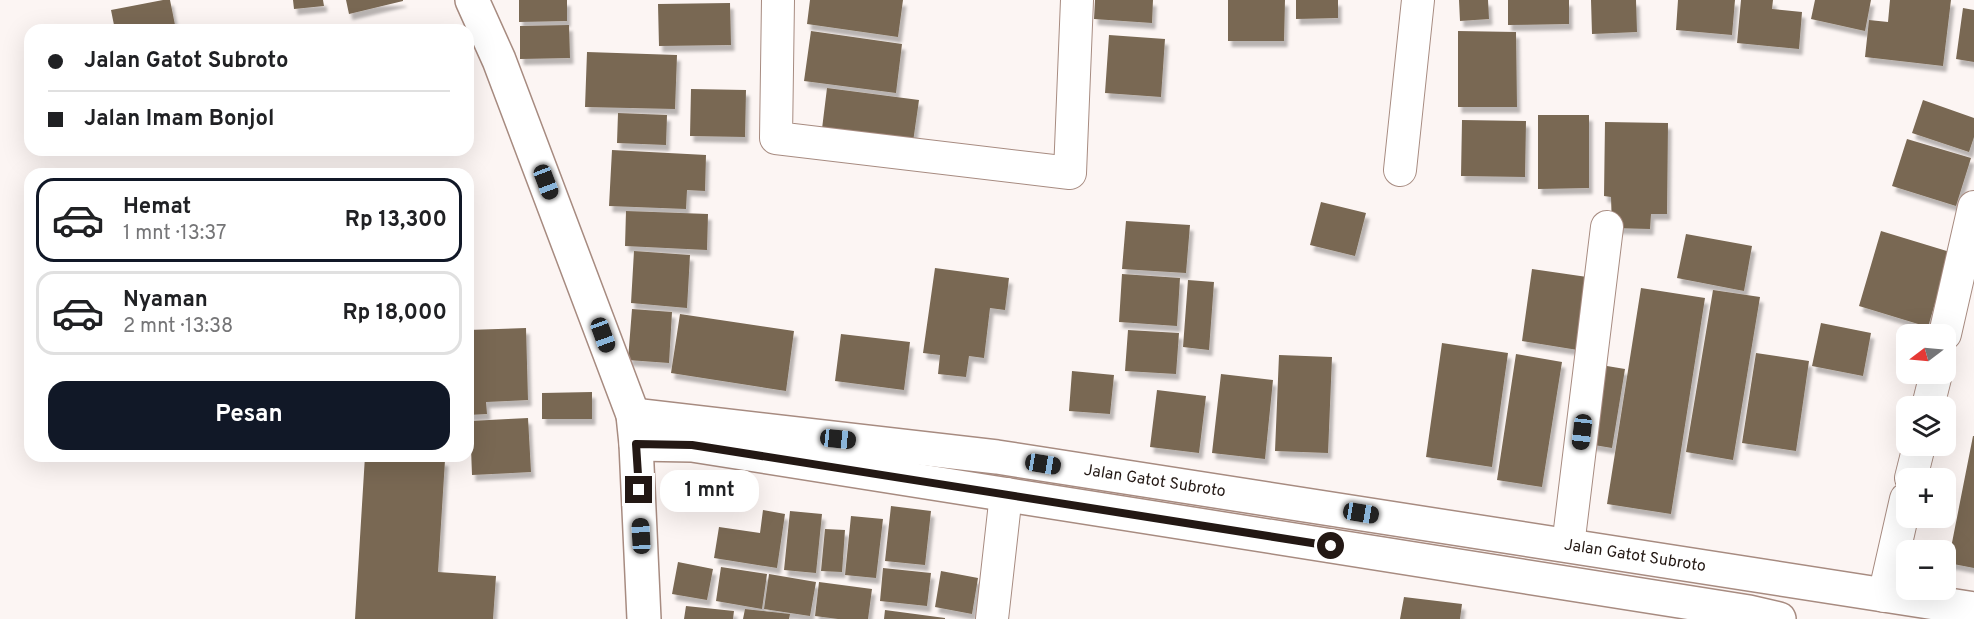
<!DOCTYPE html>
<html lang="id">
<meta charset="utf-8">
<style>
:root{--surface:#fff;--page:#f6f6f6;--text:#202124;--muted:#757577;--line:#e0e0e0;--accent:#111827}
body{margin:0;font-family:Overpass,sans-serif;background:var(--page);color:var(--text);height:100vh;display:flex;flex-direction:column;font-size:22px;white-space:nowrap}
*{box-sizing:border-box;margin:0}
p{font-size:20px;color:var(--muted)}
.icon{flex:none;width:33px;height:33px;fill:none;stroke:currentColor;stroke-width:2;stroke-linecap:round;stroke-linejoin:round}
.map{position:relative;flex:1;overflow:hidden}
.side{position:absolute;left:24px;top:168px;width:450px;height:294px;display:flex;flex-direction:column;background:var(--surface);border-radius:18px;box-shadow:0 6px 24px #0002}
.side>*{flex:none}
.top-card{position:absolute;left:24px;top:24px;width:450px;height:132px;border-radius:18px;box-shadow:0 6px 24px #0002;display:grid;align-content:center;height:132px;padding:0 24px;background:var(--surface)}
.needle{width:39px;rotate:254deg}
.buttons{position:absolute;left:1896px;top:324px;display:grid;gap:12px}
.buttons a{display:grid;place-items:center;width:60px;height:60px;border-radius:12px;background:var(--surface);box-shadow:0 6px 24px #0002;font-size:30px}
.end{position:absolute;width:27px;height:27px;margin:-14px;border:8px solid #231814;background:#fff;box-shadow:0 0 0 3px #fff}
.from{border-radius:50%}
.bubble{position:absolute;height:42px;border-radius:18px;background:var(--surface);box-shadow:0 6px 24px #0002;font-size:20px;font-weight:700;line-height:42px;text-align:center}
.car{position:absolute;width:18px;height:36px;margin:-18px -9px;border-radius:8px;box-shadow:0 0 4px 2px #0007;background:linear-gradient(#222 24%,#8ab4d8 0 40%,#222 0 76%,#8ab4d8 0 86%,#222 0)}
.top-card b{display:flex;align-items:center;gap:21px;height:57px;font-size:22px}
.top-card b+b{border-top:2px solid var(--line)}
.top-card i{width:15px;height:15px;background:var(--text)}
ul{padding:10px 0 0;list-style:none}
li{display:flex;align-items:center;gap:18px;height:84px;margin:0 12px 9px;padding:0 12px;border:3px solid var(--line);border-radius:18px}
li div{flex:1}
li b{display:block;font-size:22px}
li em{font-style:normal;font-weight:700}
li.selected{border-color:var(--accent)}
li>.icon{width:54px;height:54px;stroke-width:1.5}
.cta{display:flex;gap:12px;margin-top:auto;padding:12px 24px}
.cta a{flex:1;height:69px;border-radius:18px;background:var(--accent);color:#fff;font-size:24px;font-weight:700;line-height:69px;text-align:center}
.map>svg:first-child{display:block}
.building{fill:#796853;filter:url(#shadow)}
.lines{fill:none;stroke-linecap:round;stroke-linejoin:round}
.minor-casing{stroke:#a78b80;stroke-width:34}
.tertiary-casing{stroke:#a78b80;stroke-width:36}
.minor{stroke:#fff;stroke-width:32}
.tertiary{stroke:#fff;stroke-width:33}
.route{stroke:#231814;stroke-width:8}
.labels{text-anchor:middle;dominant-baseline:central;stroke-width:4.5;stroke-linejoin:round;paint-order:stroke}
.street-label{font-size:16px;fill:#231814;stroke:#fff}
</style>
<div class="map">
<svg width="1974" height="619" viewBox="0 0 1974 619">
<defs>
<filter id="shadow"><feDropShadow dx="3.5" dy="6" stdDeviation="1.5" flood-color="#0004"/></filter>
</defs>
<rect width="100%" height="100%" fill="#fcf5f3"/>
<path class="building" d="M163 0H170L176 30H115L111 10Z
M293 0H323L324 6 294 9Z
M346 0H403V1L349 14Z
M519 0H567V21L519 22Z
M810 0H903L898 37 807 24Z
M1095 0H1153L1152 23 1094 19Z
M1228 0H1285L1284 41H1228Z
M1296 0H1338V18L1296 19Z
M1459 0H1488L1489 19 1460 21Z
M1508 0H1569V24L1508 25Z
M1591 0H1636L1637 32 1592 34Z
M1678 0H1735L1732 35 1676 30Z
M1741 0H1773L1772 9 1802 12 1799 49 1737 43Z
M1815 0H1871L1865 31 1811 19Z
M1890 0H1951L1943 66 1865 57 1869 20 1888 22Z
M730 3 731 45 659 46 658 4Z
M1963 8 1974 10V62L1956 59Z
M569 25 570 58 520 59V26Z
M811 31 902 44 896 93 804 81Z
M1458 31 1516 32 1517 107H1458Z
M1109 35 1165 39 1161 97 1105 93Z
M587 52 677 55 675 109 585 107Z
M827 88 919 100 912 149 821 137Z
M691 89 746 90 745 137 690 136Z
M1923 100 1974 118V137L1969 152 1912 133Z
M618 113 667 115 666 145 617 143Z
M1538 115H1589V188L1538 189Z
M1462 120 1526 121 1525 177 1461 176Z
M1605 122 1668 123 1667 214H1651L1650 229 1612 228 1611 197 1604 196Z
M1907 139 1971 158 1956 206 1892 186Z
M612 150 706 155 705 191 687 190 686 209 609 206Z
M1321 202 1366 213 1355 256 1310 245Z
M626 211 708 214 707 250 625 246Z
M1126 221 1190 225 1186 273 1122 269Z
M1881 231 1950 252 1928 327 1859 306Z
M1686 234 1752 246 1744 291 1677 278Z
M634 251 690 255 687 308 631 303Z
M935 268 1009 278 1005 310 990 308 984 358 969 356 966 377 938 374 940 355 923 353Z
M1532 269 1594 278 1584 351 1522 341Z
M1122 274 1180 278 1177 326 1119 322Z
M1188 280 1214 282 1209 350 1183 347Z
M1641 288 1705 298 1671 514 1607 504Z
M1713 290 1760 297 1733 460 1686 452Z
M632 309 672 312 669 363 628 360Z
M680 314 794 331 786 391 671 373Z
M1821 323 1871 333 1863 376 1812 366Z
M526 328 528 400 486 402 487 414 468 415V330Z
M1128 330 1179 333 1176 374 1125 371Z
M841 334 910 342 904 390 835 381Z
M1442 343 1508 353 1492 467 1426 457Z
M1756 353 1809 361 1796 451 1742 443Z
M1516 354 1562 362 1542 487 1497 480Z
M1279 355 1332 357 1328 453 1275 451Z
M1583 362 1625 369 1612 448 1570 441Z
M1072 371 1114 375 1110 414 1069 411Z
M1221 374 1273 380 1265 459 1212 453Z
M1157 390 1206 396 1199 453 1150 447Z
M592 392V419H542V393Z
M528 418 531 472 472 475 470 421Z
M1973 436H1974V568L1948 563Z
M365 456 445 460 438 572 496 576 493 619H355Z
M891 506 931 511 925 565 885 561Z
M763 510 785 514 777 568 714 558 719 527 760 533Z
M790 511 822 514 816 573 784 570Z
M851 516 883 519 876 578 845 575Z
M825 529 845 530 842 572 821 571Z
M678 562 713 569 707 600 672 594Z
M721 567 767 574 762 609 716 601Z
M883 568 931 573 927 606 880 601Z
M941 571 978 578 972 614 935 607Z
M769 574 816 582 810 616 764 609Z
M819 582 872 589 868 619H838L815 616Z
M1404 597 1462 604 1460 619H1400Z
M686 606 734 611 733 619H684Z
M745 609 790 614 789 619H743Z
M885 610 945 618V619H884Z"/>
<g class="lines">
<g class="minor-casing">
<path id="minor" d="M778 0 776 138 1070 173 1077 0
M1400 170 1418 0
M1945 334 1974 207
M1928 406 1936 374
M1911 478 1919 446
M1568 546 1607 227
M1884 596 1906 499
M992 619 1006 494"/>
</g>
<g class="tertiary-casing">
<g id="tertiary">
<path d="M472 0 499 60 633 415 636 444 644 619"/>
<path id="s1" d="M633 415 997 457 1974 609"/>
<path d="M636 444 692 445 1749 612 1779 619"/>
</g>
</g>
<use href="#minor" class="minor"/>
<use href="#tertiary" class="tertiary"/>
</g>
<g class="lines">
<path class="route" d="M639 490 636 444 692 445 1331 546"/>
</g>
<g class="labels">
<g class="street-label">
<text stroke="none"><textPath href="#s1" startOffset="526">Jalan Gatot Subroto</textPath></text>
<text stroke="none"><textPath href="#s1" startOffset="1012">Jalan Gatot Subroto</textPath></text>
</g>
</g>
</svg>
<div class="buttons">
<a><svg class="needle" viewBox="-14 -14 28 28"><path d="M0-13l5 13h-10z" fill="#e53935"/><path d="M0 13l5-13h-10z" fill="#757577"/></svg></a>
<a><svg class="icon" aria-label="layers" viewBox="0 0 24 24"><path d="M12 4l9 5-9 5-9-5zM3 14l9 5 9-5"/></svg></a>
<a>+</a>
<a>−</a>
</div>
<i class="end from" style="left:1331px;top:546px"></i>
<i class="end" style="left:639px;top:490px"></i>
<div class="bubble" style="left:660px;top:470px;width:99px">1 mnt</div>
<i class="car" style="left:546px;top:182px;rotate:159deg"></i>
<i class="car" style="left:603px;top:335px;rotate:160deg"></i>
<i class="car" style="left:1582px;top:432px;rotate:187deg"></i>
<i class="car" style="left:838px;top:439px;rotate:96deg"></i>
<i class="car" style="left:1043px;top:464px;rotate:99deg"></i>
<i class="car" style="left:1361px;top:513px;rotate:99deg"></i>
<i class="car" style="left:641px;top:536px;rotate:357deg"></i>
<div class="top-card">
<b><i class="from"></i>Jalan Gatot Subroto</b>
<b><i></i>Jalan Imam Bonjol</b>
</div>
<section class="side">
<ul>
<li class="selected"><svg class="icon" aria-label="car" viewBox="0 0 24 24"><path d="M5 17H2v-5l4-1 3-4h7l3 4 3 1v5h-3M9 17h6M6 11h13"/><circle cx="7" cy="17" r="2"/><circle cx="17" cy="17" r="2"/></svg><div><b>Hemat</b><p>1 mnt · 13:37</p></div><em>Rp 13,300</em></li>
<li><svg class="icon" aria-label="car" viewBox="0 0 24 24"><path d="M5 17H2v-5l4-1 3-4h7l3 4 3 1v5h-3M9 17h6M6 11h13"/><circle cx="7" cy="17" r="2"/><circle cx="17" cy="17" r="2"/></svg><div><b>Nyaman</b><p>2 mnt · 13:38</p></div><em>Rp 18,000</em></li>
</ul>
<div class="cta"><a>Pesan</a></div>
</section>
</div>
